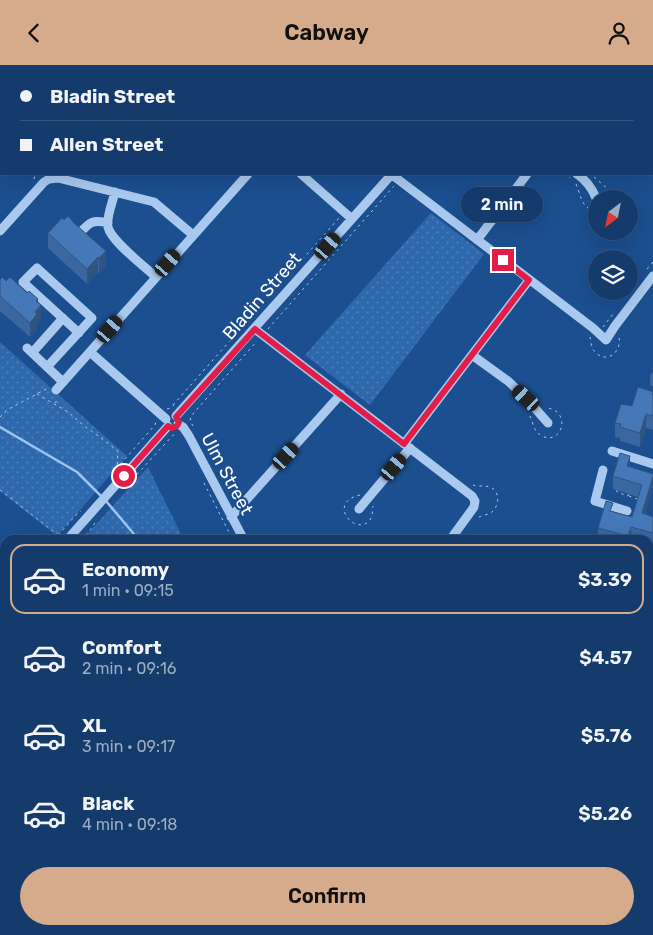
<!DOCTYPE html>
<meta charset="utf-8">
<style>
:root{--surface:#143b6b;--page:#1d4271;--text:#f1f3f6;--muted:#9dadc1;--line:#33557e;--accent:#d6ab8b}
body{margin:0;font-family:Rubik,sans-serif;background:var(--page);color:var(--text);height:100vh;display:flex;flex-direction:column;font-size:19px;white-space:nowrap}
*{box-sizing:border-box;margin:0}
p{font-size:16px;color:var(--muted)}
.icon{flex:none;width:28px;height:28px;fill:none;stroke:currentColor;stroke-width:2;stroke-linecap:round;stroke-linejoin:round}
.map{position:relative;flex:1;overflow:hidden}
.details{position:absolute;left:0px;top:470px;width:654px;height:400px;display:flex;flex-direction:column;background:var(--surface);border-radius:15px 15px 0 0;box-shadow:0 5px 20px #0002,0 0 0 1px var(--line)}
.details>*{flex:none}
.guide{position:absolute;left:0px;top:0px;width:654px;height:110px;box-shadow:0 5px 20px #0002,0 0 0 1px var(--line);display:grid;align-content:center;height:110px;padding:0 20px;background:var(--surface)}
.needle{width:32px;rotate:212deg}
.tools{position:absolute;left:588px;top:125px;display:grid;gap:10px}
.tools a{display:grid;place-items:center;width:50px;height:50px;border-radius:50%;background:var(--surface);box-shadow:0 5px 20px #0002,0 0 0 1px var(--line);font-size:25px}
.end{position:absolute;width:22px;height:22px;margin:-11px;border:6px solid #e11d48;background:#fff;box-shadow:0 0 0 2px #fff}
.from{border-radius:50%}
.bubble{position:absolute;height:35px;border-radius:18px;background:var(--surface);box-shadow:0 5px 20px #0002,0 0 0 1px var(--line);font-size:16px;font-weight:600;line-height:35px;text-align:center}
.car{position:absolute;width:15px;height:30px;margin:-15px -8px;border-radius:6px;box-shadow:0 0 4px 1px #0007;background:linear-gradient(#222 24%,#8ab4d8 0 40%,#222 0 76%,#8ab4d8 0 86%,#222 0)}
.guide b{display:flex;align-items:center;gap:18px;height:48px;font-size:19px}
.guide b+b{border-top:1px solid var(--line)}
.guide i{width:12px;height:12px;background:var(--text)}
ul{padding:9px 0 0;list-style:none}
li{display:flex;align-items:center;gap:15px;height:70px;margin:0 10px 8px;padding:0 10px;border:2px solid transparent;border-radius:15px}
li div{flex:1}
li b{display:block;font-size:19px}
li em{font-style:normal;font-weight:600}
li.active{border-color:var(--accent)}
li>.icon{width:45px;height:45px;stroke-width:1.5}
.button{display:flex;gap:10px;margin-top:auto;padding:10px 20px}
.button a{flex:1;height:58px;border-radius:30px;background:var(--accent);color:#111;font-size:20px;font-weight:600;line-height:58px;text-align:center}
header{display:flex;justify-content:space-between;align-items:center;height:65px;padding:0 20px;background:var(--accent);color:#111;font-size:22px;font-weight:600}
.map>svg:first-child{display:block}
.grass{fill:url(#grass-dots)}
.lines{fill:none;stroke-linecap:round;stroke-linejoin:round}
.stream{stroke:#9cc4f0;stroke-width:2.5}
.path{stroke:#a9c9ee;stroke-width:1;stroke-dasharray:2.5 4;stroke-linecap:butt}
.minor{stroke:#a9c9ee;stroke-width:9}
.wall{fill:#3a679d}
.shaded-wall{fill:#305480}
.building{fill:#4478b7;stroke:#305480}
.route{stroke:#e11d48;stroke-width:6}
.labels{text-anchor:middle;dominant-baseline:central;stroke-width:4.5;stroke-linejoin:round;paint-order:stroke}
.street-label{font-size:18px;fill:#fff;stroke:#1b4f8f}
</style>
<header><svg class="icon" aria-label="back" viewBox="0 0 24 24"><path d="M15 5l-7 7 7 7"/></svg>Cabway<svg class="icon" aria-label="person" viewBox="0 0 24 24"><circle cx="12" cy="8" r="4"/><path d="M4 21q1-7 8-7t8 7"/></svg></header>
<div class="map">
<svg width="653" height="870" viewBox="0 0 653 870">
<defs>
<pattern id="grass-dots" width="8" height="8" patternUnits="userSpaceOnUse" patternTransform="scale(1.25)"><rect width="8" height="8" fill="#2e69ad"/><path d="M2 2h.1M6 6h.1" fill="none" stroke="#4d80b9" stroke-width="1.8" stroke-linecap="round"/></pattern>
</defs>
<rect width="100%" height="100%" fill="#1b4f8f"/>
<path class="grass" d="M431 148 484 189 370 340 305 290Z
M0 277 127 391 57 471 0 426Z
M148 402 184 475H145L144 473 142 475H82Z
M649 748 653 750V870H388L387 865H649Z"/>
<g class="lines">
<path class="stream" d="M0 362 77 407 102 432
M106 436 139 475
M571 865 576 870
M224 870 232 865"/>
<path class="path" d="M10 0V1
M72 0 77 1
M19 1 24 0
M350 1 351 0
M600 1 601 0
M652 29 653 28
M652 66H653
M564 109 570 113
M594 112 608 124 610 134
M34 114 35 109
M576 119C581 130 581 144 596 146
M647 204 653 197
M603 262 613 249
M268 264 394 121
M590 272C591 277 591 284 596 288 608 299 622 286 619 272
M37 329 68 347 83 360 101 373 118 386 117 403
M55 338 59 333
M173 340 339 153
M167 344 170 343 174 340
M530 351C532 355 533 361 536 366 537 368 539 369 542 371 562 381 572 346 547 343
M0 352 7 345 48 323
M193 361 190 356 191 351 257 276
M114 410 117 403 155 360 156 357
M204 418 233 475
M128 419 176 367
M473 420C478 422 484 420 490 422 500 426 500 440 492 447 488 450 482 450 477 453
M0 425 58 470
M617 425V427L628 431 629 428
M360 430C324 438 359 475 371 453 373 449 372 445 373 441
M629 431 637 434
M54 475 75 451 81 446
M81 475 91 464 96 456
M0 529 5 525
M0 554 5 550"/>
<path class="minor" d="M270 0 273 1
M340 1 341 0
M472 1 473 0
M487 1 488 0
M611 1 612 0
M0 15H1
M652 44H653
M301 109 352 154
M391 109 593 263 606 275 615 261 653 211
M577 109C586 115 592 123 596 133
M115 127C113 136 106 152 108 162 111 176 144 201 156 212
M0 166 44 117 49 114 58 113 154 137 193 170
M84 173 79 169C89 158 92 154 108 158
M477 175 527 109
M255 264 472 431 475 436 474 442 450 475
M27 283 63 317
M90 287 166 354
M32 288 63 253
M472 290 508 316 526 333 548 358
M47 302 92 253 37 203 23 217 79 268
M56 325 248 109
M176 351 392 109
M178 359 183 362 189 371 243 473 245 475
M404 379 529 215
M612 386 653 399
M603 405 595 436 627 446
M359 444 410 383
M231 452 341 329
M67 475 168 361
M0 541 5 538
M649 579 653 581"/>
</g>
<path class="wall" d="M64 155 106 201 99 208 98 207 87 219 48 183V168Z
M0 215 6 216 38 237 41 255 37 259V264L30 272 0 246Z
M653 307V322L650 320V310Z
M653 327V365L646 363 640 382 620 376V373L615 372V358L632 341Z
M630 402 653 409 645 449 653 452V480L649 479V475H634L631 474 630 475H598V463L613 447 632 452 638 432 613 424V411Z
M649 538 653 540V574L649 573Z"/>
<path class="shaded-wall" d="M106 186V201L99 208V193Z
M98 192V207L87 219V204Z
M38 234V244L41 240V255L37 259V264L30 272V258L36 236Z
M646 349V363L640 382V368Z
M630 391V403L627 401Z
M653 411V423L642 461V448Z
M631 462V474L630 475H628V471Z"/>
<path class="building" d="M68 151 75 159 106 186 99 193 98 192 87 204 48 168 62 153 64 155Z
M2 212 6 216 10 212 27 228 29 226 38 234 36 236 41 240 35 247 37 249 30 258 0 231V215Z
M638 322 653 327 652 330H653V351L646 349 640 368 620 362 621 359 615 358 621 339 632 341Z
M620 388 630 391 627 401 653 409V411L642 448 653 452V468L631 462 628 471 598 463 606 436 613 438 610 446 632 452 642 420 613 411Z
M649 538 653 540V563L649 562Z"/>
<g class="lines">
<path class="route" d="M124 411 168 361 172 363 177 361 179 357 176 352 255 264 404 379 529 215 503 195"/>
</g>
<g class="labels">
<g class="street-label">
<text transform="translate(262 231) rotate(-49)">Bladin Street</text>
<text transform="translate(227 409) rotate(62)">Ulm Street</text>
</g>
</g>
</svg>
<div class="tools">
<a><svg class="needle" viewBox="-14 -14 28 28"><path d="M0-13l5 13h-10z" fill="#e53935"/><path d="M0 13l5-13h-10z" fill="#9dadc1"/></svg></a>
<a><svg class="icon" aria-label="layers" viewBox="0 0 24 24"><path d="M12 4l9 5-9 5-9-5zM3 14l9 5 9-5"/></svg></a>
</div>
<i class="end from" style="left:124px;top:411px"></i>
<i class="end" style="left:503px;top:195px"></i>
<div class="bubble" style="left:461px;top:122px;width:82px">2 min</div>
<i class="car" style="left:328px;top:181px;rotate:41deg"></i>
<i class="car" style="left:168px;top:198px;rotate:41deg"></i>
<i class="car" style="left:110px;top:264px;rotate:41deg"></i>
<i class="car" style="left:526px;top:333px;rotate:312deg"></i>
<i class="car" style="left:286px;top:391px;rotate:42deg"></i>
<i class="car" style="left:394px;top:402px;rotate:40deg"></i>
<div class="guide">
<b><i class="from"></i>Bladin Street</b>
<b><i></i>Allen Street</b>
</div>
<section class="details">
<ul>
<li class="active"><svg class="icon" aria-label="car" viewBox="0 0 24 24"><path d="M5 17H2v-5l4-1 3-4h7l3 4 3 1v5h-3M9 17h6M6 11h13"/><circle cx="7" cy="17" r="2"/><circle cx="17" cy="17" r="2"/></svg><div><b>Economy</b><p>1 min · 09:15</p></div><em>$3.39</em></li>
<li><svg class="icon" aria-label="car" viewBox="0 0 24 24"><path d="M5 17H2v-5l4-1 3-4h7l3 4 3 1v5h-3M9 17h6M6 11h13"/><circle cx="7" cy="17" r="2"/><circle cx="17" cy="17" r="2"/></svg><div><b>Comfort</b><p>2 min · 09:16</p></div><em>$4.57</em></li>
<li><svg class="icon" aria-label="car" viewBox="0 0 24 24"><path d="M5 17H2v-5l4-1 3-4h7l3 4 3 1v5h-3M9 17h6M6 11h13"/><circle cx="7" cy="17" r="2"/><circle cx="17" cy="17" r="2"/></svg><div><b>XL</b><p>3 min · 09:17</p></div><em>$5.76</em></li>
<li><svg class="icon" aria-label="car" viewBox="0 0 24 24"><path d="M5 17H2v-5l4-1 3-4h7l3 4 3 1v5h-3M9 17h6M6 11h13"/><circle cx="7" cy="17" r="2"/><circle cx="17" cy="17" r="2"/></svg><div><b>Black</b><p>4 min · 09:18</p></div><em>$5.26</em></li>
</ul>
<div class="button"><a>Confirm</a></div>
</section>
</div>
